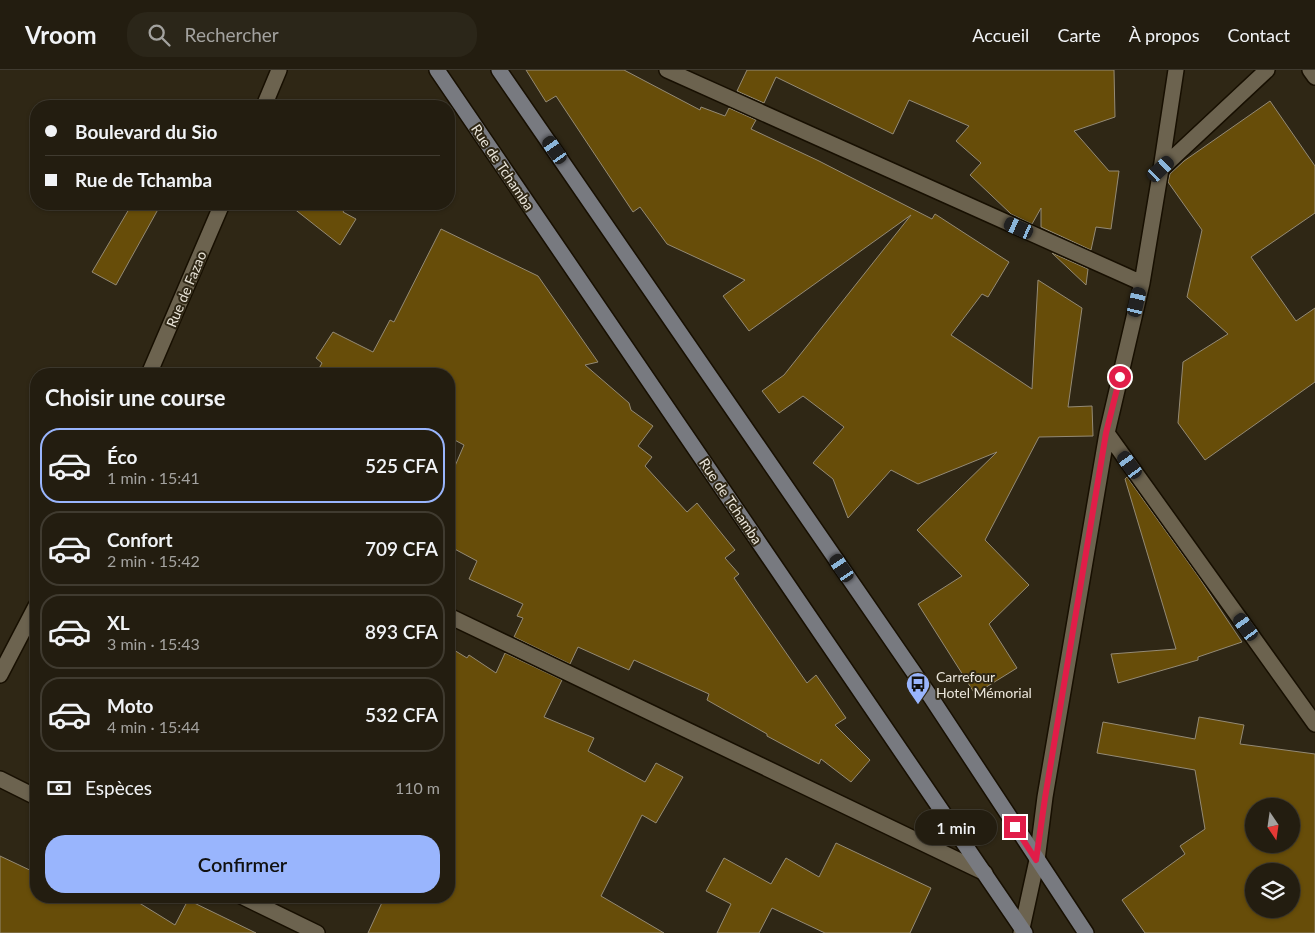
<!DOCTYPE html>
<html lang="fr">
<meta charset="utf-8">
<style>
:root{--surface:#231d10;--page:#2b2619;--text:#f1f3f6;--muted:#a3a29f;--line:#403b30;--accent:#99b5fd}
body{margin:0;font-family:Lato,sans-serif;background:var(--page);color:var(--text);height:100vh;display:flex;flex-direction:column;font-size:19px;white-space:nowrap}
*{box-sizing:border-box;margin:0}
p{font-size:16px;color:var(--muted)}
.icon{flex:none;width:28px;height:28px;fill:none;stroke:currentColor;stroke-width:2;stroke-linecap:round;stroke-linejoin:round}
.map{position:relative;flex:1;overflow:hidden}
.sheet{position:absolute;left:30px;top:298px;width:425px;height:535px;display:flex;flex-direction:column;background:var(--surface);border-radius:20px;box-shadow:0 1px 4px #0004,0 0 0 1px var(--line)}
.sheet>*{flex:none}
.hud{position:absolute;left:30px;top:30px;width:425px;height:110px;border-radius:20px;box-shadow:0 1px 4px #0004,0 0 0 1px var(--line);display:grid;align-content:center;height:110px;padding:0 15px;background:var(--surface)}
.needle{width:32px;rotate:167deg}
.buttons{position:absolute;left:1245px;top:728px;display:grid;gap:10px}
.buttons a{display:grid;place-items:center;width:55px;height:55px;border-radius:50%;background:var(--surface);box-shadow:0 1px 4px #0004,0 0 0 1px var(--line);font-size:25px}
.end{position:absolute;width:22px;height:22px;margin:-11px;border:6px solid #e11d48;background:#fff;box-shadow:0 0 0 2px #fff}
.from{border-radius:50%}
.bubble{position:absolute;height:35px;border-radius:18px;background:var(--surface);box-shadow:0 1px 4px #0004,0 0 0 1px var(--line);font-size:16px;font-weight:600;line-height:35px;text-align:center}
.car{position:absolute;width:15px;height:30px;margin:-15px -8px;border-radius:6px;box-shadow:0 0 4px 1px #0007;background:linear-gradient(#222 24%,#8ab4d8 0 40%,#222 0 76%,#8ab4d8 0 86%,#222 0)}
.hud b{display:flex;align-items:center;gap:18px;height:48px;font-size:19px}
.hud b+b{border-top:1px solid var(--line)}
.hud i{width:12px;height:12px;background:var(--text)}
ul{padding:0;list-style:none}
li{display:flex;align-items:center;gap:15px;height:75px;margin:0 10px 8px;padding:0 5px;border:2px solid var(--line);border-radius:20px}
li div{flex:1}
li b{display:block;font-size:19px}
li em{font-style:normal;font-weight:600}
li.selected{border-color:var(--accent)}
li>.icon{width:45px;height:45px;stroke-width:1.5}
h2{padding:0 15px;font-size:22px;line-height:60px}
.pay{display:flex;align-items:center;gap:12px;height:55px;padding:0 15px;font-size:19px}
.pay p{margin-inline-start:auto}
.action{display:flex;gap:10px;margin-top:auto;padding:10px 15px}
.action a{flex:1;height:58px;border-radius:20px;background:var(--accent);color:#111;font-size:20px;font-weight:600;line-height:58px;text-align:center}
header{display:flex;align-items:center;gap:30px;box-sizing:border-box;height:70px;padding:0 25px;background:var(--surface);border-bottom:1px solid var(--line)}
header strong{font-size:24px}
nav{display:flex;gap:28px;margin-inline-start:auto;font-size:18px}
.search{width:350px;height:45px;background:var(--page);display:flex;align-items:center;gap:12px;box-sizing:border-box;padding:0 18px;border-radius:20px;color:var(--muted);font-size:19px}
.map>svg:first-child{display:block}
.building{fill:#674d09;stroke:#948a75;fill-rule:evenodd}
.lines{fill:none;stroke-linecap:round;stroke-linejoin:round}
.street-casing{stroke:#170f01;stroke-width:18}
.secondary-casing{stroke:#170f01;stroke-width:18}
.street{stroke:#6c634f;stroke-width:15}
.secondary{stroke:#787a80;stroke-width:15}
.route{stroke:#e11d48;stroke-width:6}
.labels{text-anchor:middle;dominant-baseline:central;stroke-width:4;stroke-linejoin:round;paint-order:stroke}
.street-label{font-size:14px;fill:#ebe6db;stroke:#2f2715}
.poi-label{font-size:14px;fill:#ebe6db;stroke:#2f2715;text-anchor:start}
</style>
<header>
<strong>Vroom</strong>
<div class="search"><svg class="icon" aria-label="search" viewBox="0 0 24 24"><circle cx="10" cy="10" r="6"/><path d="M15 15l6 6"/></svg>Rechercher</div>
<nav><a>Accueil</a><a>Carte</a><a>À propos</a><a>Contact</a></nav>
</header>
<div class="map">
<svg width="1315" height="863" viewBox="0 0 1315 863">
<rect width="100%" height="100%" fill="#2f2715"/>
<path class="building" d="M526 0H624L700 40 701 37 725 46 729 38 756 50 751 59 819 91 932 149 935 144 1009 192 988 227 982 224 951 265 1032 319 1038 210 1082 238 1068 337 1092 336 1093 366 1039 367 985 470 1029 515 989 554 1017 598 975 624 918 534 962 506 917 460 997 382 918 414 891 400 848 448 833 409 813 393 844 357 803 326 779 343 762 321 784 305 911 145 749 261 723 226 745 210 667 174 640 137 633 142 556 26 546 32Z
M747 0H1114L1115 47 1074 61 1109 101H1119L1111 159 1096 157 1091 180 1041 157V138L1032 154 1011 144 970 105 981 93 956 71 969 56 909 30 893 64 776 7 764 33 737 21Z
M1270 31 1315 96V143L1251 187 1296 251 1315 238V312L1205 390 1178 353 1183 292 1228 264 1187 227 1202 160 1168 112 1170 104 1184 91Z
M132 134H161L116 215 92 202Z
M288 134H348L343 142 356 149 340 175Z
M441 159 538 206 598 292 585 295 629 333 631 340 653 356 638 376 652 387 645 396 687 442 697 433 735 480 725 488 739 504 734 508 807 613 816 605 846 648 835 655 870 690 851 712 821 689 819 694 767 666V664L707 630 709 624 634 590 629 600 578 577 570 594 514 567 523 548 517 546 523 534 469 509 477 491 449 476V410L464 375 449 367V304H316L322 293 316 288 333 262 373 282 390 250 394 252Z
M1052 183 1088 199 1086 215Z
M1127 407 1198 506 1242 572 1198 587V590L1118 613 1111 584 1176 579 1125 409Z
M449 577 467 588 469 585 496 603 505 583 562 610 544 647 594 668 588 681 645 712 656 693 683 707 656 753 642 745 601 826 664 863H368L385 826H449Z
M1199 647 1244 655 1240 674 1315 684V863H1145L1122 830 1185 784 1180 776 1205 759 1195 700 1097 683 1103 652 1195 669ZM1254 736H1291V774H1254ZM1254 801H1291V839H1254Z
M836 773 931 818 910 863H825L772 838 759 863H717L731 834 706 821 724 788 771 814 786 788 819 807Z
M0 786 36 803V826H128L175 855 188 830 256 863H0Z"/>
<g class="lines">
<g class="street-casing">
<path id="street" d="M667 0 1142 213
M1310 0 1315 7
M264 36 279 0
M1161 99 1267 0
M149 304 222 134
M1107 363 1315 654
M449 546 985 803
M0 605 36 536
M0 709 36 727
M241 826 317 863
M1021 863 1037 790 1045 727 1107 363 1142 213 1161 99 1176 0"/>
</g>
<g class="secondary-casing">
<path id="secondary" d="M437 0 1025 863
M499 0 930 626 1086 863"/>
</g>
<use href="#street" class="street"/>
<use href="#secondary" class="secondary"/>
</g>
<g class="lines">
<path class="route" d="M1015 757 1036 790 1045 728 1106 363 1120 307"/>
</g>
<defs>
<g id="bus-pin" transform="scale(1.25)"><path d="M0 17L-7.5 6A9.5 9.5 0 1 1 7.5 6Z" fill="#99b5fd" stroke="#2f2715"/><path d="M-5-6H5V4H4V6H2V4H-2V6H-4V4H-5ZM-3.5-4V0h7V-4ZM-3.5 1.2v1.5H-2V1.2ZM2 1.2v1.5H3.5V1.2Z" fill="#111"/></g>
</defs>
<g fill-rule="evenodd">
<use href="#bus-pin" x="918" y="614"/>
</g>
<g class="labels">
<g class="street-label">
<text transform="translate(503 97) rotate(56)">Rue de Tchamba</text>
<text transform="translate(186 219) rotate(-67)">Rue de Fazao</text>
<text transform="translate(731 431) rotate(56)">Rue de Tchamba</text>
</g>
<g class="poi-label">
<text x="936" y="606">Carrefour<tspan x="936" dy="16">Hotel Mémorial</tspan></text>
</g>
</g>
</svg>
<div class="buttons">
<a><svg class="needle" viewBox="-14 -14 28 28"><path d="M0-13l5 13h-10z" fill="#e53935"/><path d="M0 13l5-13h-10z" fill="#a3a29f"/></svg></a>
<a><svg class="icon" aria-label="layers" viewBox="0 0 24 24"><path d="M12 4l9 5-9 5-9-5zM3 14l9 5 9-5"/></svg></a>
</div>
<i class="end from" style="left:1120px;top:307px"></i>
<i class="end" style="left:1015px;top:757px"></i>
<div class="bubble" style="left:915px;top:740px;width:82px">1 min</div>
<i class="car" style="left:555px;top:80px;rotate:325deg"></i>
<i class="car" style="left:1161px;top:99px;rotate:47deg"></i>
<i class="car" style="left:1019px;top:158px;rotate:294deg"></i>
<i class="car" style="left:1137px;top:232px;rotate:13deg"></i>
<i class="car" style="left:1130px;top:395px;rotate:324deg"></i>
<i class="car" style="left:842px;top:498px;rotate:326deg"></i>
<i class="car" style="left:1246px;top:557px;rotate:324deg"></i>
<div class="hud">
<b><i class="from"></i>Boulevard du Sio</b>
<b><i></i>Rue de Tchamba</b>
</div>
<section class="sheet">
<h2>Choisir une course</h2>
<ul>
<li class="selected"><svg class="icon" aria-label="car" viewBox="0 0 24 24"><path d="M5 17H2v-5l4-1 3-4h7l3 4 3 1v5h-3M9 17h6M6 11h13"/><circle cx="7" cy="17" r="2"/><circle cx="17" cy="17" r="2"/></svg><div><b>Éco</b><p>1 min · 15:41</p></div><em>525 CFA</em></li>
<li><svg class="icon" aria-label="car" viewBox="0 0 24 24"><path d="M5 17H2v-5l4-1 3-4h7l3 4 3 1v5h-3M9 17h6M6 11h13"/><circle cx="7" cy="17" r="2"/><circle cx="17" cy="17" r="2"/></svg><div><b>Confort</b><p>2 min · 15:42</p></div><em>709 CFA</em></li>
<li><svg class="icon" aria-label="car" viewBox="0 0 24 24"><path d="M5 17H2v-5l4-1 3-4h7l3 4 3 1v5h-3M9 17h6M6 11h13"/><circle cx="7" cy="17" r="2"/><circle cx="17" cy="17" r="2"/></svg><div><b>XL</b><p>3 min · 15:43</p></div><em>893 CFA</em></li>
<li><svg class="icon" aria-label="car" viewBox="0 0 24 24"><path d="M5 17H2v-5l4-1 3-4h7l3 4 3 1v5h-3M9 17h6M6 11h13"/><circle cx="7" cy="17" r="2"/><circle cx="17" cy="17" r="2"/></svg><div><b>Moto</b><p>4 min · 15:44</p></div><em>532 CFA</em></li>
</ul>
<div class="pay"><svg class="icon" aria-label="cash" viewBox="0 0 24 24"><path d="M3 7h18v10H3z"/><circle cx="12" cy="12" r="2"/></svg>Espèces<p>110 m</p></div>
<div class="action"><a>Confirmer</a></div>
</section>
</div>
